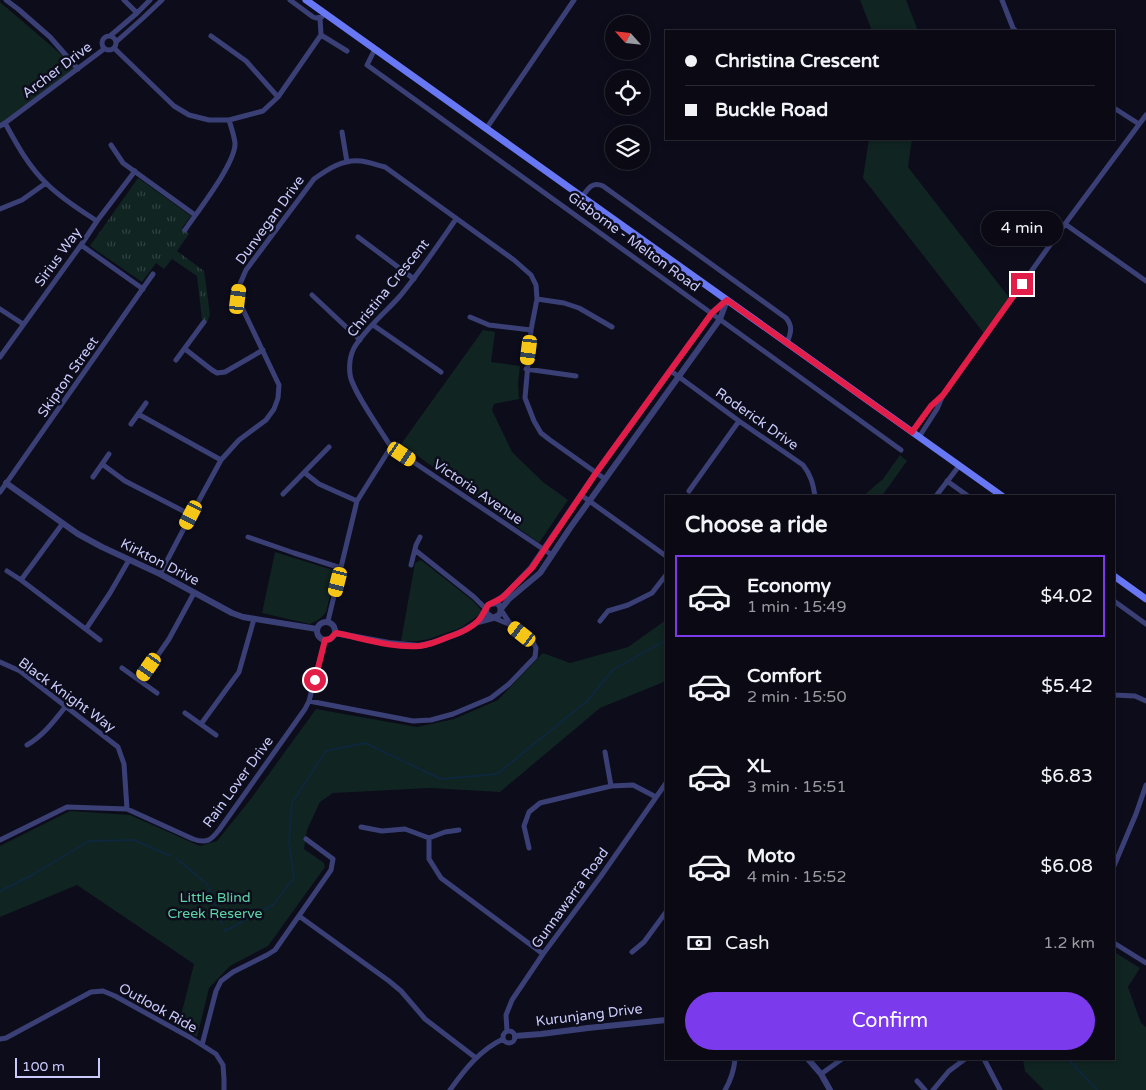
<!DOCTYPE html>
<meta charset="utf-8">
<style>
:root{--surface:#0a0914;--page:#13121d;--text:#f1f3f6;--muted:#999aa0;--line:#2a2a34;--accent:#7c3aed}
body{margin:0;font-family:"Varela Round",sans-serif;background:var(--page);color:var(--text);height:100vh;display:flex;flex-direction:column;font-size:19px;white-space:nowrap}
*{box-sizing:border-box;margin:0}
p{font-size:16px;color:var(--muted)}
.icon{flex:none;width:28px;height:28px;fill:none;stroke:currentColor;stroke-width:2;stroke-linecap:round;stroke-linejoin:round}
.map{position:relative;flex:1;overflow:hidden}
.side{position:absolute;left:665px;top:495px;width:450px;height:565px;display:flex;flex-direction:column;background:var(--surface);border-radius:0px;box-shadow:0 2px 8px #0003,0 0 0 1px var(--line)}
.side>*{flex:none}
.banner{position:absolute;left:665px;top:30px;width:450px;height:110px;border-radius:0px;box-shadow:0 2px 8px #0003,0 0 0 1px var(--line);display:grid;align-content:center;height:110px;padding:0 20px;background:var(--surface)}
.needle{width:32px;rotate:297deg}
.tools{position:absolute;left:605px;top:15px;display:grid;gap:10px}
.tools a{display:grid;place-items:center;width:45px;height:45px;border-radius:50%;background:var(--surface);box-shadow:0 2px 8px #0003,0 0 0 1px var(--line);font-size:25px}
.scale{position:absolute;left:15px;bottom:12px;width:85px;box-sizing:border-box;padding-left:5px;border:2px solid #cacbfb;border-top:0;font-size:14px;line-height:18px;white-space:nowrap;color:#cacbfb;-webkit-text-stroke:4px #0d0c1b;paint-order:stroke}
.end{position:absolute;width:22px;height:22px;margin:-11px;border:6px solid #e11d48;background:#fff;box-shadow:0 0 0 2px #fff}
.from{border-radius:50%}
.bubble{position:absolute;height:35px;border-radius:18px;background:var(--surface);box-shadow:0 2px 8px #0003,0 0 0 1px var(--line);font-size:16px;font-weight:600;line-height:35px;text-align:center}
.car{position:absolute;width:15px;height:30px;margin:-15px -8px;border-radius:6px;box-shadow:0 0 4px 1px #0007;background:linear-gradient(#f5c518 24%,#345 0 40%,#f5c518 0 76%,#345 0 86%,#f5c518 0)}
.banner b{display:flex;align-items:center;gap:18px;height:48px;font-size:19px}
.banner b+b{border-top:1px solid var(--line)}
.banner i{width:12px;height:12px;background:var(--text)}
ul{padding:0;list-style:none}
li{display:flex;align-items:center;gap:15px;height:82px;margin:0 10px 8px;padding:0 10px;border:2px solid transparent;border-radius:0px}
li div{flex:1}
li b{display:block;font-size:19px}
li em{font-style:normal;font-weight:600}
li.current{border-color:var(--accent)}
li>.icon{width:45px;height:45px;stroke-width:1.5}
h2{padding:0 20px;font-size:22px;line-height:60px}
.pay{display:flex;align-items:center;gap:12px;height:55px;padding:0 20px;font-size:19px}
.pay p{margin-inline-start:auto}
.button{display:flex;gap:10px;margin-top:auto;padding:10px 20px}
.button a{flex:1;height:58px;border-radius:30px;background:var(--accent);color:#fff;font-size:20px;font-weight:600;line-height:58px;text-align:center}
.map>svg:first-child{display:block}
.grass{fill:url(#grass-tufts)}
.green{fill:#102421}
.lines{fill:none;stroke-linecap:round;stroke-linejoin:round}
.stream{stroke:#0e273c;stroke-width:2}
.minor{stroke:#3a4076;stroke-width:5}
.tertiary{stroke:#3a4076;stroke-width:6}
.secondary{stroke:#6877f4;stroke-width:7}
.route{stroke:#e11d48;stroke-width:6}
.labels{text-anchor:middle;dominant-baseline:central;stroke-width:5;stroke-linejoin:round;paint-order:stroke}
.street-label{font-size:14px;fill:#cacbfb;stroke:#0d0c1b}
.park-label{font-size:14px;fill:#5dd4a6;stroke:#0d0c1b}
</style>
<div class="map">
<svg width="1146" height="1090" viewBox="0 0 1146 1090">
<defs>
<pattern id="grass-tufts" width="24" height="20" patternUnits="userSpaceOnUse" patternTransform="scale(1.25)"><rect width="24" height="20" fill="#102421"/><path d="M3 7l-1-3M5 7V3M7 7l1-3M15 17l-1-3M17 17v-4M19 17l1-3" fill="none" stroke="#314242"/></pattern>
</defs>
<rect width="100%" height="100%" fill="#0d0c1b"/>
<path class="grass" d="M138 178 191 216 182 228 189 234 177 251 204 271 210 314 207 323 202 319 197 276 172 259 164 269 156 263 142 282 90 246Z"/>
<path class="green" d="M860 0H906L918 31H872Z
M0 2 77 68 6 121 0 123Z
M869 139H912L908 167 1011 300 986 336 863 178Z
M483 330 495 332 491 362 520 366 518 382 519 399 494 404 492 410 512 452 543 482 568 500 539 543 401 444Z
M900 455 907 461 882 496H863L883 479Z
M275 552 336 571 326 612C322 618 317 621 310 624L262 613Z
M421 560 473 601 482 611 475 618 460 628 429 639 417 641H401L415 563Z
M666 620V681L600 708 500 792 430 788 333 793 320 802 307 830 304 849 324 863 325 867 268 946 230 966 209 988 197 1037 178 1027 194 964 77 885 0 917V846L70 811 130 815 200 846 217 841 250 800 316 709 417 727 454 719 498 700 543 653 570 663 628 647Z
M1114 952 1140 968 1128 987 1141 1023 1146 1027V1090H1044L1025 1071 1023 1059H1114Z"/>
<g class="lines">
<path class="stream" d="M176 858 207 884 222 923
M0 891 34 874 89 841 134 840 170 856
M224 929 225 931 273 905 294 878 289 842 292 803 326 751 365 743 441 779 497 774 587 701 614 669 666 640
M1068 1059 1097 1090"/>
<path class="minor" d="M6 0 18 9 50 37 78 69
M124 0 137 13
M290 0 313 17 316 18 322 17
M1002 0 1013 28 1016 31
M321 35 347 51
M102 43a7 7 0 1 1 14 0a7 7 0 1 1-14 0Z
M110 36 137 13 150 0
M211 36 246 61 278 97
M116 42 143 18 162 0
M114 48 174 106 189 115 209 120H229L263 111 278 97 321 35 320 18
M375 49 367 65 901 450
M1114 108 1139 124
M5 123C17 145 29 167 47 184 62 199 80 210 97 221
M0 126 5 123 104 49
M486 129 574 0
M342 132 347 162
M111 145 123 163 195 215
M582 197C588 189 592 181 603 186L786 318C793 326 791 333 787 343
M0 209 22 200 46 183
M1065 224 1146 281
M185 230C197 212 236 163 235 143 234 135 231 127 229 120
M358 237 414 279
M81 245 143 289
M312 295 360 340
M537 299 564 303 579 308 612 327
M0 309 23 324
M470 317 489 325 531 330
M373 325 441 372
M185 349 212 370 217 373 225 372 263 350
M0 357 81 245 97 221 135 171
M176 360 204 322
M526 369 576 376
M671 371 739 421 803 465C811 475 813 484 815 496
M138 414 221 460
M131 424 146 403
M912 432 931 406 941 397
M919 437 937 409 943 395 1065 224 1146 115
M391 447 552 555
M102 464 125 481 191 515
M305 473 319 484 357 501
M93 477 109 454
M947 481 968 496
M689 491 739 421
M0 492 153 274
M283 494 329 447
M581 495 666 556
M936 496 959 466
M248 537 294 553 341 568
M415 550 474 597 486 609
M411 565 416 545 420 537
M7 571 21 580 100 640
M160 574 191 515 221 460 239 440 266 420 274 409 278 398 279 385 238 299 240 284 246 270 314 179C328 169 343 159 361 161 369 162 377 165 385 167L514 260 531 275 536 285 537 299 531 330 525 398 534 421 541 433 550 440 605 479
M21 580 63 523
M1114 601 1146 624
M501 610 511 625
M328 621 357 501 391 447C382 432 351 389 350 374 349 366 350 356 354 348 366 328 385 313 400 296 420 272 438 245 456 219
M600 621 608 611 628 605 652 593 666 575
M86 629 110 593 129 560
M0 662 20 671 118 747 124 764 127 809
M122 668 157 693
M140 681 169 639 194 593
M1114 695 1135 696 1146 701
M309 701 413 721 431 720 453 714 491 698 509 684 535 657 536 648 533 642 511 625 494 618
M185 713 216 735
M201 724 239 672 254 619
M27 745C44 735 54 721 66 706
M605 752 611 786
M361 827 382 831 405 829 429 838
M459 830 445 832 429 838V859L441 878 543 954
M0 840 67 807 127 809 193 839C207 844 211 840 219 830L305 709 309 701 325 640
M529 848 524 826 529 812 540 803 611 786 633 785 656 797
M1114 866 1136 814 1146 785
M299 916 389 981 401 991 425 1019 476 1058
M1114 943 1146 963
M632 952 644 942 666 912
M507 1031 506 1015 512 1000 543 954 601 876 666 783
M503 1037a6 6 0 1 1 12 0a6 6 0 1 1-12 0Z
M0 1039 6 1038 91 992 103 991 115 996 191 1038 216 1054 223 1065 224 1079V1090
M202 1045 216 991 221 981 233 972 267 955 275 950 331 870 333 859 306 839
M984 1059 1000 1090
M821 1074 842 1059
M917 1081 925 1090
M450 1090C465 1069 480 1050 503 1039
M725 1090C731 1080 734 1070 735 1059
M933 1090 949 1071 965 1059"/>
<path class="tertiary" d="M6 483 78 534 102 547 160 574 232 613 243 617 317 629
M494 603 505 595 531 568 596 473 712 313 725 301
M501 609 509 599 540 573 570 528 720 319 727 300
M478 621C483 616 485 607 490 604L497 603C501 606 502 610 499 615L493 618 487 614 486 610
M317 631a9 9 0 1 1 18 0a9 9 0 1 1-18 0Z
M335 633 389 643 420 646 432 643 454 635 463 631 478 622 493 618
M515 1036 541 1034 588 1028 666 1020
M808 1059 821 1074 830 1090"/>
<path class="secondary" d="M306 0 1002 496
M1114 576 1146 599"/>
</g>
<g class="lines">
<path class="route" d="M315 680 325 640 330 639 336 633C362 638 392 648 419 646 429 645 439 641 448 637 458 634 470 629 478 621 483 616 485 610 488 605L502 598 532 568 596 473 712 313 727 300 912 432 931 406 943 395 1022 284"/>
</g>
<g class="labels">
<g class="street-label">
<text transform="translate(57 70) rotate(-37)">Archer Drive</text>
<text transform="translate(270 220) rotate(-54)">Dunvegan Drive</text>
<text transform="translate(634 242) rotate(36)">Gisborne - Melton Road</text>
<text transform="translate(58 257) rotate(-54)">Sirius Way</text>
<text transform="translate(388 288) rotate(-51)">Christina Crescent</text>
<text transform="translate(68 377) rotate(-55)">Skipton Street</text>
<text transform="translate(757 419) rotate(35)">Roderick Drive</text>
<text transform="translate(478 492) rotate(34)">Victoria Avenue</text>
<text transform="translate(160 562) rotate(27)">Kirkton Drive</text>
<text transform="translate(67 695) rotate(36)">Black Knight Way</text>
<text transform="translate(238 782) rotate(-54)">Rain Lover Drive</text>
<text transform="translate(570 898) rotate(-54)">Gunnawarra Road</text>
<text transform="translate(158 1008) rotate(29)">Outlook Ride</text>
<text transform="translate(589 1015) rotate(-7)">Kurunjang Drive</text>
</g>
<g class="park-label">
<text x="215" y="897">Little Blind<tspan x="215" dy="16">Creek Reserve</tspan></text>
</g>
</g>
</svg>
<div class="tools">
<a><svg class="needle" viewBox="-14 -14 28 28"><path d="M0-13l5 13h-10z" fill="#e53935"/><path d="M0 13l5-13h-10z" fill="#999aa0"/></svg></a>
<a><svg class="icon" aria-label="locate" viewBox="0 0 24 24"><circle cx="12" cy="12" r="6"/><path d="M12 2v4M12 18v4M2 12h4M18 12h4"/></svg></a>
<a><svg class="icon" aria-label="layers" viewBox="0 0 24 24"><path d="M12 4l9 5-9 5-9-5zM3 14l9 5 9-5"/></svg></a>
</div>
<div class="scale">100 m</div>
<i class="end from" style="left:315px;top:680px"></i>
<i class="end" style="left:1022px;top:284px"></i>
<div class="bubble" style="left:981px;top:211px;width:82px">4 min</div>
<i class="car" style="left:238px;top:299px;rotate:7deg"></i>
<i class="car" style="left:529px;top:350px;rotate:187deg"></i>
<i class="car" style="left:402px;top:454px;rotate:124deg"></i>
<i class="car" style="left:191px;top:515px;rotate:207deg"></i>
<i class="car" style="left:338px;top:582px;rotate:194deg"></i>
<i class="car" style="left:522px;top:634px;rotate:308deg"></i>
<i class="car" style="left:149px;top:667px;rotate:215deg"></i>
<div class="banner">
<b><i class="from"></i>Christina Crescent</b>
<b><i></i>Buckle Road</b>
</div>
<section class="side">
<h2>Choose a ride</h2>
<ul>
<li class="current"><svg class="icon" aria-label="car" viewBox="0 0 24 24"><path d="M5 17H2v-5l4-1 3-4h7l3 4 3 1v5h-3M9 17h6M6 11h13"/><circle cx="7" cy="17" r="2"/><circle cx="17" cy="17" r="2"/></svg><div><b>Economy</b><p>1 min · 15:49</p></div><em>$4.02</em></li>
<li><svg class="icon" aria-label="car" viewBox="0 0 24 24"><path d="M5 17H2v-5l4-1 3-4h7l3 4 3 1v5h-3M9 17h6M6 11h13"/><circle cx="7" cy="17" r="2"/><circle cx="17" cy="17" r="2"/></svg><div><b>Comfort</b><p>2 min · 15:50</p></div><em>$5.42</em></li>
<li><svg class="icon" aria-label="car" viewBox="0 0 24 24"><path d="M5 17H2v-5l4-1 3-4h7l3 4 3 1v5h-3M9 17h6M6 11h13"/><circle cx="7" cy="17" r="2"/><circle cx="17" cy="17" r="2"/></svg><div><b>XL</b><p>3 min · 15:51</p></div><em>$6.83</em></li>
<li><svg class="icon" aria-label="car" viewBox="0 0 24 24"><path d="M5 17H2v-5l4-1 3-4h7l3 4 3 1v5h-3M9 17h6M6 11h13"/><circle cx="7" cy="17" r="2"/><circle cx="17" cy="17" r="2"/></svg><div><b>Moto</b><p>4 min · 15:52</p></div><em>$6.08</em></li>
</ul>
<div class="pay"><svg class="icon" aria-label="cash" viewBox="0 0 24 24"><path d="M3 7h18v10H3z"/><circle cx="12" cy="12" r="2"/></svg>Cash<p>1.2 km</p></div>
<div class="button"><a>Confirm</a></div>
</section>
</div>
